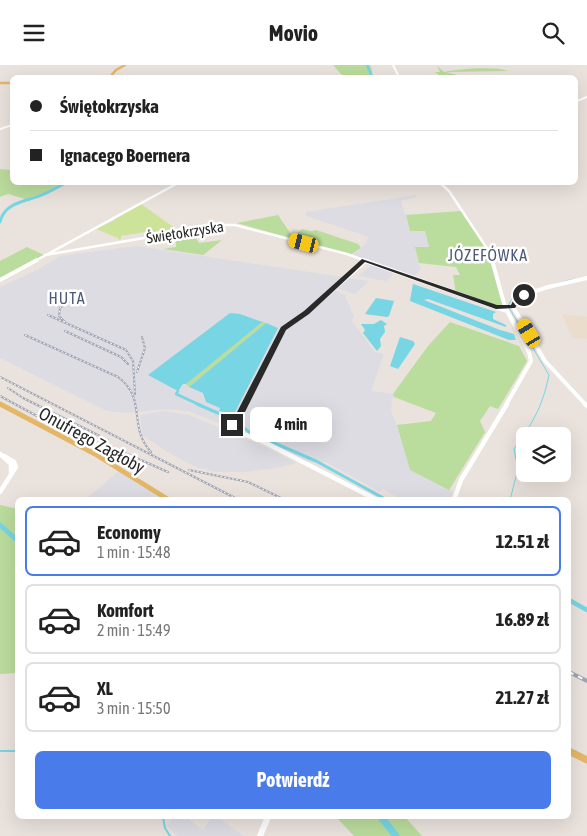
<!DOCTYPE html>
<html lang="pl">
<meta charset="utf-8">
<style>
:root{--surface:#fff;--page:#f6f6f6;--text:#222;--muted:#767676;--line:#e0e0e0;--accent:#497bea}
body{margin:0;font-family:"Asap Condensed",sans-serif;background:var(--page);color:var(--text);height:100vh;display:flex;flex-direction:column;font-size:19px;white-space:nowrap}
*{box-sizing:border-box;margin:0}
p{font-size:16px;color:var(--muted)}
.icon{flex:none;width:28px;height:28px;fill:none;stroke:currentColor;stroke-width:2;stroke-linecap:round;stroke-linejoin:round}
.map{position:relative;flex:1;overflow:hidden}
.details{position:absolute;left:15px;top:432px;width:556px;height:322px;display:flex;flex-direction:column;background:var(--surface);border-radius:8px;box-shadow:0 5px 20px #0002}
.details>*{flex:none}
.top-card{position:absolute;left:10px;top:10px;width:568px;height:110px;border-radius:8px;box-shadow:0 5px 20px #0002;display:grid;align-content:center;height:110px;padding:0 20px;background:var(--surface)}
.controls{position:absolute;left:516px;top:362px;display:grid;gap:10px}
.controls a{display:grid;place-items:center;width:55px;height:55px;border-radius:8px;background:var(--surface);box-shadow:0 5px 20px #0002;font-size:25px}
.end{position:absolute;width:22px;height:22px;margin:-11px;border:6px solid #292929;background:#fff;box-shadow:0 0 0 2px #fff}
.from{border-radius:50%}
.bubble{position:absolute;height:35px;border-radius:8px;background:var(--surface);box-shadow:0 5px 20px #0002;font-size:16px;font-weight:700;line-height:35px;text-align:center}
.car{position:absolute;width:15px;height:30px;margin:-15px -8px;border-radius:6px;box-shadow:0 0 4px 1px #0007;background:linear-gradient(#f5c518 24%,#345 0 40%,#f5c518 0 76%,#345 0 86%,#f5c518 0)}
.top-card b{display:flex;align-items:center;gap:18px;height:48px;font-size:19px}
.top-card b+b{border-top:1px solid var(--line)}
.top-card i{width:12px;height:12px;background:var(--text)}
ul{padding:9px 0 0;list-style:none}
li{display:flex;align-items:center;gap:15px;height:70px;margin:0 10px 8px;padding:0 10px;border:2px solid var(--line);border-radius:8px}
li div{flex:1}
li b{display:block;font-size:19px}
li em{font-style:normal;font-weight:700}
li.current{border-color:var(--accent)}
li>.icon{width:45px;height:45px;stroke-width:1.5}
.action{display:flex;gap:10px;margin-top:auto;padding:10px 20px}
.action a{flex:1;height:58px;border-radius:8px;background:var(--accent);color:#fff;font-size:20px;font-weight:700;line-height:58px;text-align:center}
header{display:flex;justify-content:space-between;align-items:center;height:65px;padding:0 20px;background:var(--surface);font-size:22px;font-weight:700}
.map>svg:first-child{display:block}
.industrial{fill:#dddce3}
.education{fill:#eaddcc}
.green{fill:#badc9c}
.pitch{fill:#cde399}
.water{fill:#77d5e4}
.lines{fill:none;stroke-linecap:round;stroke-linejoin:round}
.stream-far1{stroke:#77d5e4;stroke-width:1}
.stream{stroke:#77d5e4;stroke-width:2}
.canal-far2{stroke:#77d5e4;stroke-width:2.5}
.canal-far1{stroke:#77d5e4;stroke-width:3}
.canal{stroke:#77d5e4;stroke-width:4.5}
.river-far3{stroke:#77d5e4;stroke-width:2.5}
.river-far2{stroke:#77d5e4;stroke-width:3}
.river-far1{stroke:#77d5e4;stroke-width:5}
.river{stroke:#77d5e4;stroke-width:7}
.secondary-far4{stroke:#fff;stroke-width:2}
.secondary-far3{stroke:#fff;stroke-width:2.5}
.secondary-far2{stroke:#fff;stroke-width:4}
.secondary-far1{stroke:#fff;stroke-width:4.5}
.secondary{stroke:#fff;stroke-width:6}
.primary-far2{stroke:#e4b766;stroke-width:2.5}
.primary-far1{stroke:#e4b766;stroke-width:5}
.primary{stroke:#e4b766;stroke-width:7}
.rail-far1-casing{stroke:#9fa4b2;stroke-width:2}
.rail-casing{stroke:#9fa4b2;stroke-width:4}
.rail-far1{stroke:#fff;stroke-width:1;stroke-dasharray:2;stroke-linecap:butt}
.rail{stroke:#fff;stroke-width:2;stroke-dasharray:5;stroke-linecap:butt}
.route{fill:#292929}
.labels{text-anchor:middle;dominant-baseline:central;stroke-width:5;stroke-linejoin:round;paint-order:stroke}
.far-street-label{font-size:15px;fill:#292929;stroke:#fff}
.far-neighbourhood-label{font-size:16px;letter-spacing:1px;fill:#4d5a75;stroke:#fff}
.street-label{font-size:18px;fill:#292929;stroke:#fff}
</style>
<header><svg class="icon" aria-label="menu" viewBox="0 0 24 24"><path d="M4 6h16M4 12h16M4 18h16"/></svg>Movio<svg class="icon" aria-label="search" viewBox="0 0 24 24"><circle cx="10" cy="10" r="6"/><path d="M15 15l6 6"/></svg></header>
<div class="map">
<svg width="587" height="771" viewBox="0 0 587 771">
<rect width="100%" height="100%" fill="#eae2dc"/>
<path class="industrial" d="M416 130 417 132 401 136 410 166H425L429 182H415L420 204 414 212 352 190 362 183 369 172 306 151V147Z
M136 181 369 216 355 229 337 223 334 225 345 230 354 252 351 255 375 287 384 289 371 326 393 329 391 346 400 369 410 405 453 427 451 435H403L383 424 380 427 326 397H303L264 377 189 346 166 344 127 348 107 346 0 293V222L37 205 60 191Z
M372 200 393 207 392 211 386 216 358 211Z
M164 346 189 350 259 379 296 398 277 403 244 407H217L196 402 166 386 142 370 140 350Z
M120 405 169 435H85Z
M173 752 187 753 203 765 211 753H218L244 771H177L167 761Z"/>
<path class="education" d="M562 249 587 252V274L572 273Z"/>
<path class="green" d="M333 0H370L372 5V9L376 12 342 10Z
M437 1 444 7C458 4 495 1 508 6L446 7 465 12H438L439 10 435 7H414H440Z
M0 104 12 105V118H62L42 129 25 134 8 129 0 132Z
M461 146 490 188 505 242H496L456 228 453 210H460L456 202 419 198 415 182H429L425 166H410L406 150Z
M278 150 293 172 302 164 311 166 316 165 358 179 361 183 350 190 237 158Z
M191 165 199 178 222 175 203 190 163 184 176 182V168Z
M27 182 44 190 0 213V196Z
M261 256 266 258 189 322 186 319Z
M450 257 519 281 527 296 498 344 490 341 480 356 485 367 449 425 410 405 397 360 431 356 436 348 394 332 393 329 428 281Z
M0 440 18 444 17 608 0 609Z
M337 753H406L422 771H354Z"/>
<path class="pitch" d="M141 139 179 166 150 170 151 166 121 171V174L119 175 118 173 96 164 115 155H113Z"/>
<path class="water" d="M413 219 496 247 493 249V254L506 260V262L428 234 424 235 500 265 514 269 516 275H509L410 236Z
M376 233 394 236 389 251 387 252 365 249Z
M230 248 240 249 262 257 186 319H183L178 326 148 310Z
M381 255 387 259 384 261 385 267 380 274 381 281 377 286 363 268 365 265 361 259H374Z
M266 258 278 263 234 349 219 346 220 343 206 337 203 328 189 322Z
M400 272 413 276 415 279 398 304 390 301Z"/>
<g class="lines">
<path class="stream-far1" d="M554 219 574 214
M510 435 518 404 514 384C533 357 542 343 549 310L508 241 513 232 531 226"/>
<path class="stream" d="M0 686H18
M163 752 165 763 170 771"/>
<path class="canal-far2" d="M178 326 176 329 200 340"/>
<path class="canal-far1" d="M197 339 234 355
M239 358 249 367 316 396 387 435"/>
<path class="canal" d="M569 535 587 545"/>
<path class="river-far3" d="M367 0 372 12"/>
<path class="river-far2" d="M0 157C5 136 27 137 44 129 51 126 58 122 65 118"/>
<path class="river-far1" d="M0 460 18 476"/>
<path class="river" d="M381 752 396 771"/>
<path class="secondary-far4" d="M393 0 399 12
M575 37 587 32
M0 64 12 60"/>
<path class="secondary-far3" d="M440 118 449 126 490 188 492 196
M45 190 220 160H235L347 189 366 196
M35 196 178 118"/>
<path class="secondary-far2" d="M363 195 507 246
M492 195 505 242 529 287 531 296 506 340
M0 215 37 195
M513 242 545 296 586 340
M513 242C530 221 562 220 587 213
M246 340 283 264 301 252 366 196"/>
<path class="secondary-far1" d="M585 339 587 341
M234 358 228 363 264 377 377 435
M231 365 247 339
M0 389 11 399V409
M0 427 16 402 14 397 4 391
M454 435 461 415 507 339"/>
<path class="secondary" d="M260 771 268 752"/>
<path class="primary-far2" d="M110 12 116 5 125 0
M0 18H12"/>
<path class="primary-far1" d="M0 339 95 389 169 435"/>
<path class="primary" d="M569 686 587 695"/>
<g class="rail-far1-casing">
<path id="rail-far1" d="M48 250 126 285 133 296 135 329
M65 257 59 251 60 243 81 229
M65 266 121 292 128 299
M25 270 118 312C148 334 127 361 151 387
M137 307 145 283 142 272
M0 312 239 435
M8 323 23 333 108 375
M0 331 37 351 66 362
M100 377 168 407
M189 405 248 417 285 435"/>
</g>
<g class="rail-casing">
<path id="rail" d="M569 607 587 616"/>
</g>
<use href="#rail-far1" class="rail-far1"/>
<use href="#rail" class="rail"/>
</g>
<path class="route" d="M362 194 497 240H511L514 234 522 229 527 230 519 237 515 243 496 244 365 197 309 249 286 265 242 353 235 362H229L228 360 235 351 281 262 304 246Z"/>
<g class="labels">
<g class="far-street-label">
<text transform="translate(185 167) rotate(-9)">Świętokrzyska</text>
</g>
<g class="far-neighbourhood-label">
<text x="488" y="190">JÓZEFÓWKA</text>
<text x="67" y="233">HUTA</text>
</g>
<g class="street-label">
<text transform="translate(92 375) rotate(29)">Onufrego Zagłoby</text>
</g>
</g>
</svg>
<div class="controls">
<a><svg class="icon" aria-label="layers" viewBox="0 0 24 24"><path d="M12 4l9 5-9 5-9-5zM3 14l9 5 9-5"/></svg></a>
</div>
<i class="end from" style="left:524px;top:230px"></i>
<i class="end" style="left:232px;top:360px"></i>
<div class="bubble" style="left:250px;top:342px;width:82px">4 min</div>
<i class="car" style="left:304px;top:178px;rotate:284deg"></i>
<i class="car" style="left:529px;top:268px;rotate:329deg"></i>
<div class="top-card">
<b><i class="from"></i>Świętokrzyska</b>
<b><i></i>Ignacego Boernera</b>
</div>
<section class="details">
<ul>
<li class="current"><svg class="icon" aria-label="car" viewBox="0 0 24 24"><path d="M5 17H2v-5l4-1 3-4h7l3 4 3 1v5h-3M9 17h6M6 11h13"/><circle cx="7" cy="17" r="2"/><circle cx="17" cy="17" r="2"/></svg><div><b>Economy</b><p>1 min · 15:48</p></div><em>12.51 zł</em></li>
<li><svg class="icon" aria-label="car" viewBox="0 0 24 24"><path d="M5 17H2v-5l4-1 3-4h7l3 4 3 1v5h-3M9 17h6M6 11h13"/><circle cx="7" cy="17" r="2"/><circle cx="17" cy="17" r="2"/></svg><div><b>Komfort</b><p>2 min · 15:49</p></div><em>16.89 zł</em></li>
<li><svg class="icon" aria-label="car" viewBox="0 0 24 24"><path d="M5 17H2v-5l4-1 3-4h7l3 4 3 1v5h-3M9 17h6M6 11h13"/><circle cx="7" cy="17" r="2"/><circle cx="17" cy="17" r="2"/></svg><div><b>XL</b><p>3 min · 15:50</p></div><em>21.27 zł</em></li>
</ul>
<div class="action"><a>Potwierdź</a></div>
</section>
</div>
